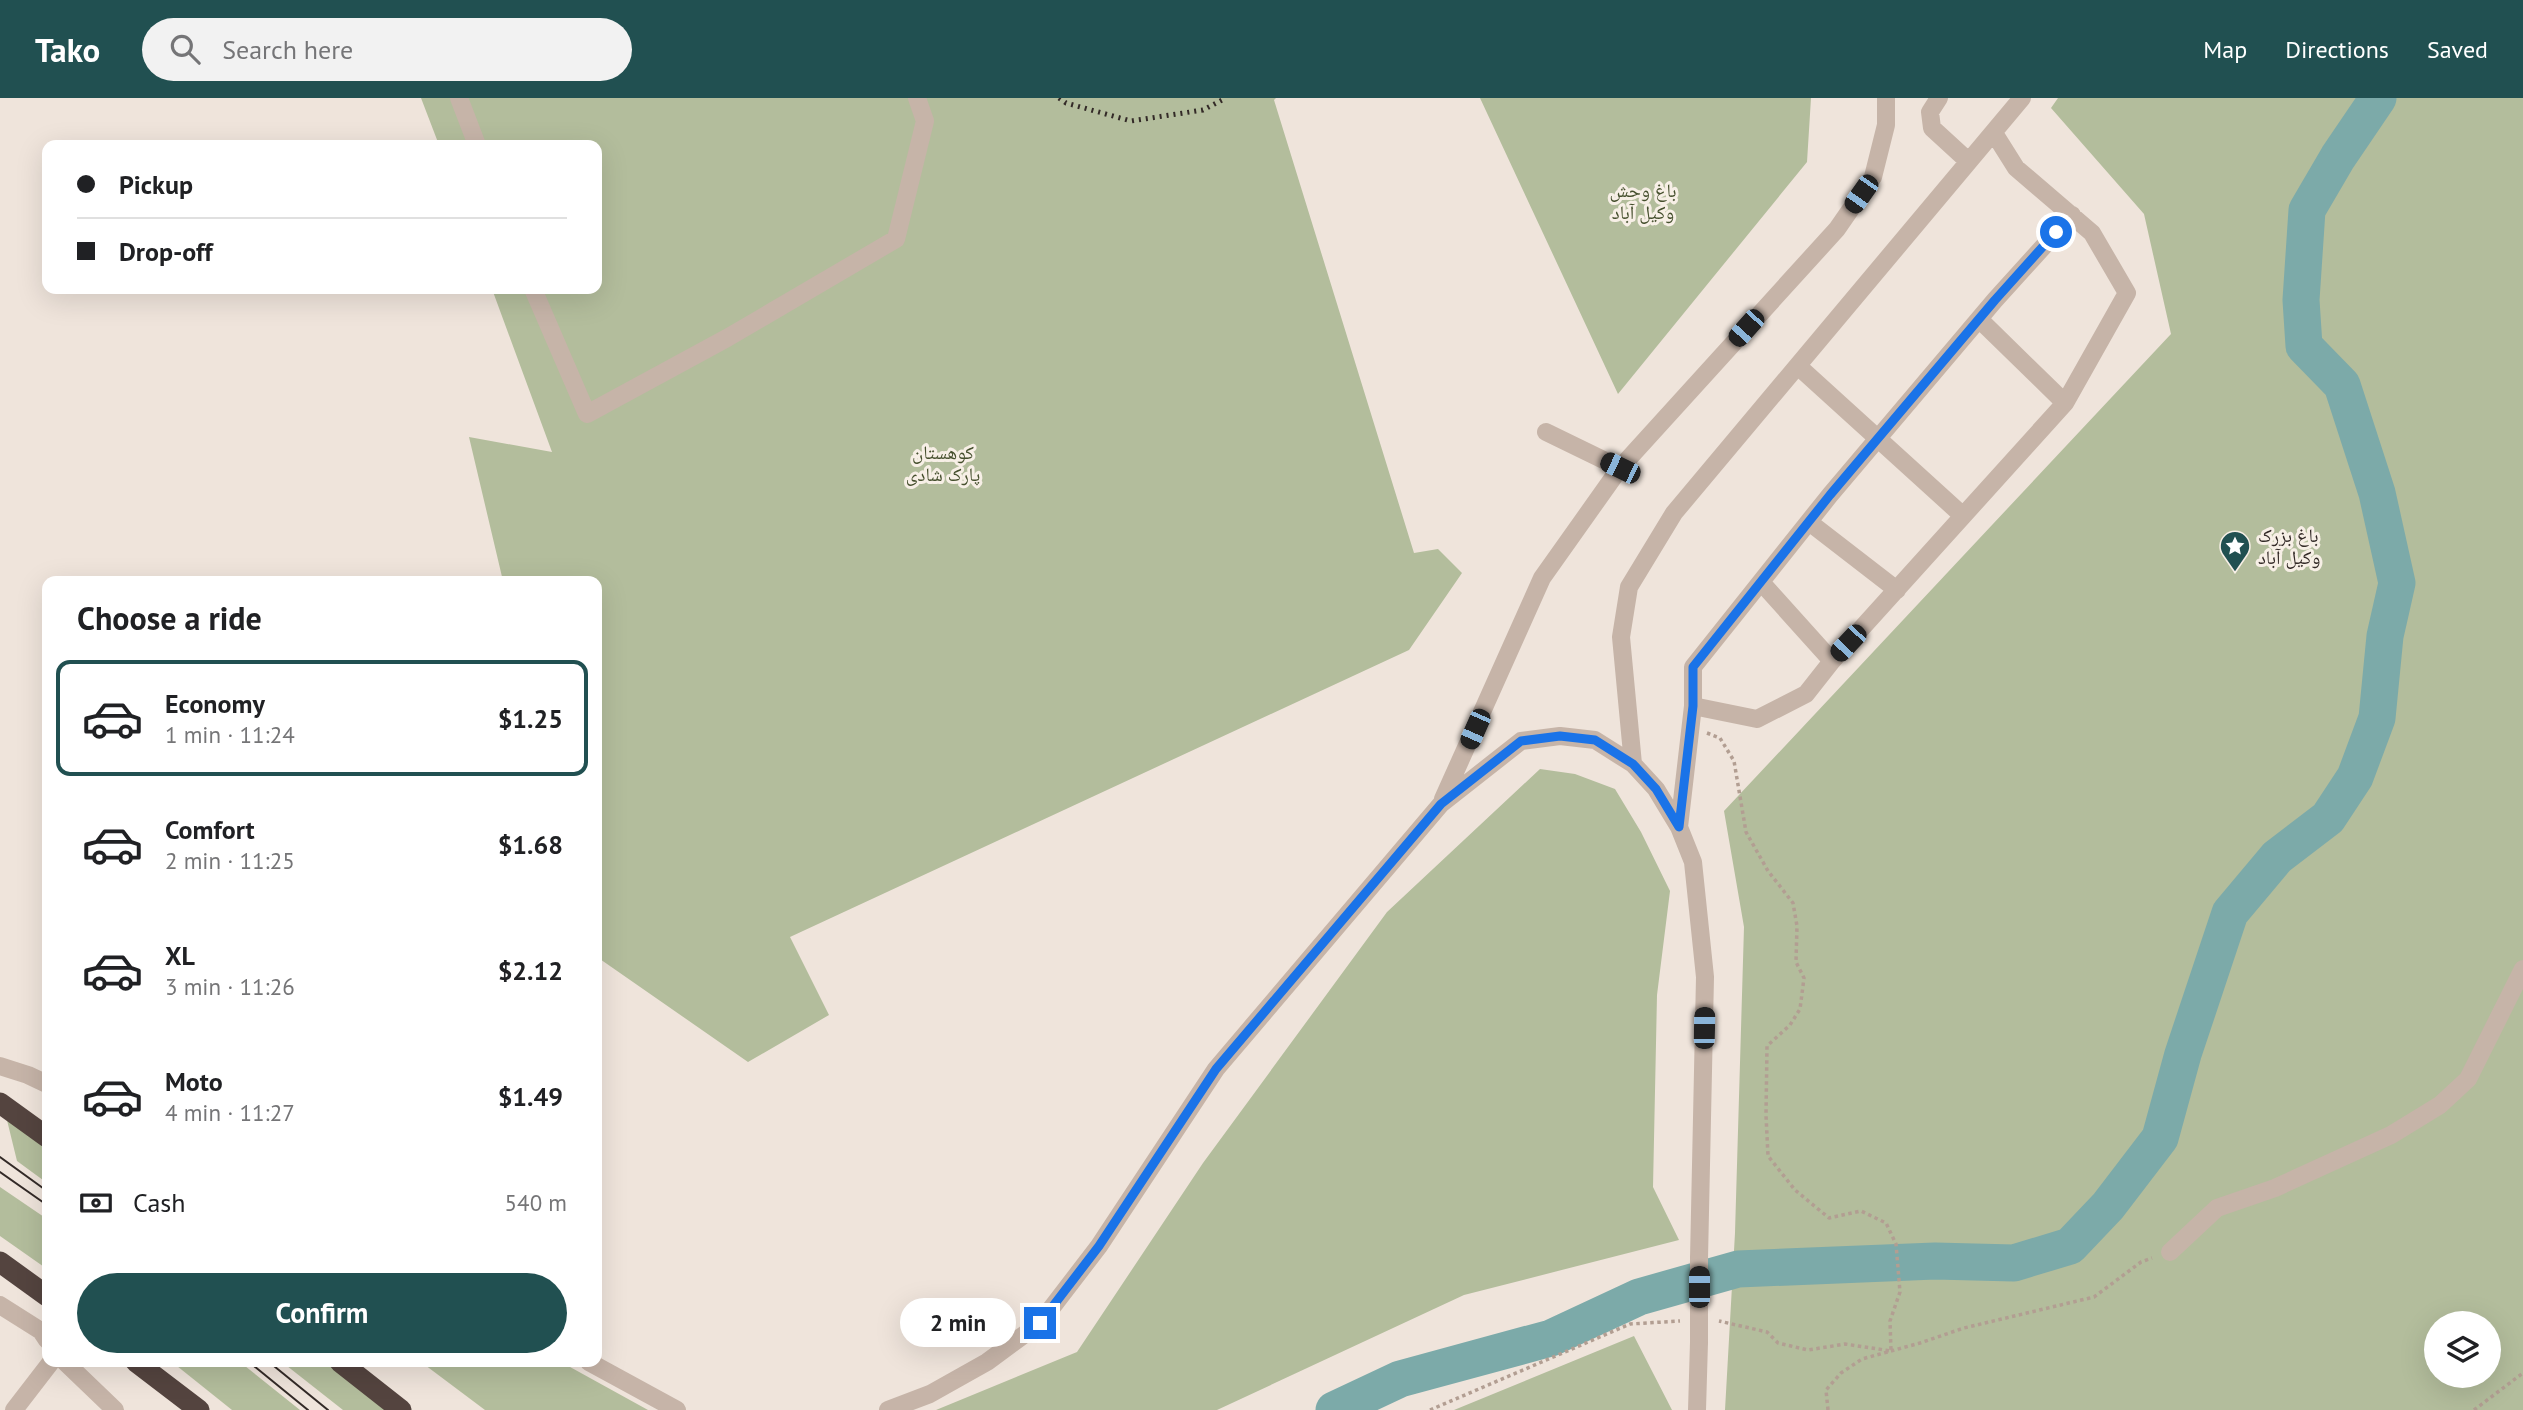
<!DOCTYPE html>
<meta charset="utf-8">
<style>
:root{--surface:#fff;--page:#f2f2f2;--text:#202124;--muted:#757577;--line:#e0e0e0;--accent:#215051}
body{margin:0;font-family:"PT Sans","Noto Naskh Arabic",sans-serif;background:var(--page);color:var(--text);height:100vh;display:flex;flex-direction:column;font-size:26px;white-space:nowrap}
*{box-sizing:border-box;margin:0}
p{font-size:23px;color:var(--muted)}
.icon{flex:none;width:38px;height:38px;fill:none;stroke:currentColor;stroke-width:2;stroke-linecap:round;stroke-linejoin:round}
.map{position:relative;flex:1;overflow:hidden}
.sheet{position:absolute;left:42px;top:478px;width:560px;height:791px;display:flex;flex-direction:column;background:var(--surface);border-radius:14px;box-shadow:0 7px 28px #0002}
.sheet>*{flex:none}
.guide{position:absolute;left:42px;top:42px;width:560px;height:154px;border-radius:14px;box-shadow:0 7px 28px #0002;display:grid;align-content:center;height:154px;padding:0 35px;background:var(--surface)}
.buttons{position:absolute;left:2424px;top:1213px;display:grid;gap:14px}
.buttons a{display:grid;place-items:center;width:77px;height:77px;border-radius:50%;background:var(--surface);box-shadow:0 7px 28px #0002;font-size:35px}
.end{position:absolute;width:32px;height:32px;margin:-16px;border:9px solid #1a73e8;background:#fff;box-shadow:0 0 0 4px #fff}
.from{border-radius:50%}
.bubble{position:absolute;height:49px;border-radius:24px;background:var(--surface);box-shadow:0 7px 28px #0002;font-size:23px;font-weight:600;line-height:49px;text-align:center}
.car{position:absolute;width:21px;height:42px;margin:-21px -10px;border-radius:9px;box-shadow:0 0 5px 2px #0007;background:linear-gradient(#222 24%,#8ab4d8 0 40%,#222 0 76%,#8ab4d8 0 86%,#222 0)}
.guide b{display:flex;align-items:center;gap:24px;height:66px;font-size:26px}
.guide b+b{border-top:2px solid var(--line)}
.guide i{width:18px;height:18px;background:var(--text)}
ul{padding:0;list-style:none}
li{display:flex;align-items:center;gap:21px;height:116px;margin:0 14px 10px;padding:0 21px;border:4px solid transparent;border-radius:14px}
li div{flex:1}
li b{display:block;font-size:26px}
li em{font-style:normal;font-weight:600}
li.selected{border-color:var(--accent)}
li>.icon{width:63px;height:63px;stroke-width:1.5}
h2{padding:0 35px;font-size:32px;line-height:84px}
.pay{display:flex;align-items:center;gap:18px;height:77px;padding:0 35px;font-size:26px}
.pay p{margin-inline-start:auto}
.action{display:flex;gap:14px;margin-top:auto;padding:14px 35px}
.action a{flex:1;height:80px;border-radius:42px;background:var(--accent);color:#fff;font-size:28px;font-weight:600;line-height:80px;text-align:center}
header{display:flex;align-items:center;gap:42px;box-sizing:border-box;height:98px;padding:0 35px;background:var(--accent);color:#fff}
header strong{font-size:33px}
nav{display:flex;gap:38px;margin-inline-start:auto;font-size:24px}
.search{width:490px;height:63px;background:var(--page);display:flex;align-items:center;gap:18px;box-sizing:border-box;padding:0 24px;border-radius:38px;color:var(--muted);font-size:26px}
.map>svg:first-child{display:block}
.green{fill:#b3bd9c;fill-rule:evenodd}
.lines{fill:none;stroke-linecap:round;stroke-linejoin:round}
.river{stroke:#7caaa9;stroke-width:37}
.path{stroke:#b29e92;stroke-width:3.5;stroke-dasharray:3.5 3.5;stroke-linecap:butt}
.minor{stroke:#c6b4a8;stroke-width:18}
.highway{stroke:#54443f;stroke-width:21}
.tram{stroke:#332a27;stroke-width:2}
.rail{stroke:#332a27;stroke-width:5;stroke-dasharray:2 5;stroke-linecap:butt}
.minor-bridge{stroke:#c6b4a8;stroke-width:18}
.route{stroke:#1a73e8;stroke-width:9}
.labels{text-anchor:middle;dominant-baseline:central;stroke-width:6;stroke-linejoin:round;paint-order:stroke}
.park-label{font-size:19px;fill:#454f2d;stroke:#f7efe6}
.poi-label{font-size:19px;fill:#332a27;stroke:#f7efe6;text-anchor:start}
</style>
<header>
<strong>Tako</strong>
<div class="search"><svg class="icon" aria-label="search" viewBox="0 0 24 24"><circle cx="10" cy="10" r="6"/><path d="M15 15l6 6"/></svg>Search here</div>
<nav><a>Map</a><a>Directions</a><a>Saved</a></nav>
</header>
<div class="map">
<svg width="2523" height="1312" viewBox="0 0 2523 1312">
<rect width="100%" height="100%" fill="#efe4db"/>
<path class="green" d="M421 0H1276L1274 2 1414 455 1438 451 1462 475 1409 552 790 839 829 917 748 964 597 859V483H503L469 339 552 354 492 191H597V47H439Z
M1480 0H1811L1807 64 1618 296Z
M2058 0H2523V1312H1725L1735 1135 1744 829 1724 713 2171 236 2144 116 2051 10ZM2436 1225H2488V1278H2436Z
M1540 671 1575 676 1615 691 1641 734 1670 793 1657 897 1653 1089 1679 1142 1464 1197 1217 1312H936L1077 1254 1203 1065 1387 814Z
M5 1014 47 1045V1085L17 1063Z
M0 1089 47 1121V1171L0 1138Z
M1634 1238 1672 1312H1454Z
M172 1264H240L300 1312H232Z
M282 1264H330L392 1312H343Z
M421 1264H561L648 1312H485Z"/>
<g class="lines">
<path class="river" d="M1334 1312 1400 1281 1551 1240 1639 1199 1738 1171 1935 1163 2014 1165 2070 1148 2108 1108 2160 1040 2183 956 2230 815 2277 759 2328 720 2355 679 2377 620 2385 538 2397 485 2377 395 2342 287 2304 248 2301 202 2307 112 2338 59 2378 0"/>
<path class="path" d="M1707 635 1720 640 1734 663 1746 734 1768 773 1793 805 1797 828 1796 864 1804 880 1800 911 1790 927 1767 948 1766 1017 1768 1058 1795 1092 1829 1120 1861 1113 1886 1125 1896 1146 1900 1194 1890 1223 1891 1253 1845 1246 1808 1252 1778 1245 1767 1234 1719 1223
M1430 1312 1630 1226 1680 1223
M1828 1312 1826 1292 1841 1275 1862 1261 1920 1245 1964 1230 2094 1199 2141 1164 2152 1160
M2474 1312 2523 1275"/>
<path class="minor" d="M459 0 477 47
M1939 0 1930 14 1932 30 1968 63
M533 191 587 316 727 240 896 141 925 23 917 0
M1979 221 2065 305
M1799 269 1962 417
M1546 334 1620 370
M1809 424 1897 492
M1761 484 1832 563
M1693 608 1757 621 1806 596 1832 563 2065 305 2127 195 2092 135 2016 70 1994 35
M1633 666 1621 539 1629 489 1674 415 2022 0
M1443 701 1542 480 1620 370 1837 131 1873 79 1886 27V0
M1679 729 1693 608V569L1830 397 1995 202 2072 117
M0 968 28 977 47 986
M2170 1154 2217 1110 2275 1090 2391 1037 2440 1007 2468 981 2523 871
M0 1207 41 1233 47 1242
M65 1264 115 1312
M589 1264 677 1312
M14 1312 51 1264
M888 1312 930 1296 987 1264 1040 1225 1099 1148 1216 971 1441 706 1521 643 1560 638 1595 642 1633 666 1656 691 1679 729 1693 764 1705 879 1699 1161
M1697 1312 1699 1244"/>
<path class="highway" d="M0 1005 47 1039
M0 1164 47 1198
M136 1264 199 1312
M340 1264 401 1312"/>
<path class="tram" d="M0 1059 47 1093
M0 1074 47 1107
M249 1264 308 1312
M269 1264 328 1312"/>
<path class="rail" d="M1059 0 1066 5 1131 23 1203 12 1226 0"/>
<path class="minor-bridge" d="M1699 1244V1161"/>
</g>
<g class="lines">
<path class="route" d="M1040 1225 1099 1148 1216 971 1441 706 1521 643 1560 638 1595 642 1633 666 1656 691 1679 729 1693 608V569L1830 397 1995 202 2056 134"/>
</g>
<defs>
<g id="sight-pin" transform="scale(1.575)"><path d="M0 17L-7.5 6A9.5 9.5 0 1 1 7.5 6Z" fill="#215051" stroke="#f7efe6"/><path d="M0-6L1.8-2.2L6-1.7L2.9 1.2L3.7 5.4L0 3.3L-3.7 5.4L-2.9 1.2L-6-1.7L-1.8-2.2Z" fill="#fff"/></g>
</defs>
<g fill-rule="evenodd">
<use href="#sight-pin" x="2235" y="448"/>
</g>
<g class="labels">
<g class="park-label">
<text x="1643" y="92">باغ وحش<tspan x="1643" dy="22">وکیل آباد</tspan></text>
<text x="943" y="354">کوهستان<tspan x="943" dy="22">پارک شادی</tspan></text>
</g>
<g class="poi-label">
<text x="2258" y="437">باغ بزرک<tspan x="2258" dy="22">وکیل آباد</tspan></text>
</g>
</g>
</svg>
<div class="buttons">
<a><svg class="icon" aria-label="layers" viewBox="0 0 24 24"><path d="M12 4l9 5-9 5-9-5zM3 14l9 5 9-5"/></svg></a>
</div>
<i class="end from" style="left:2056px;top:134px"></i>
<i class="end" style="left:1040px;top:1225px"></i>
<div class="bubble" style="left:900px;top:1200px;width:116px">2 min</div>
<i class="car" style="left:1861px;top:96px;rotate:215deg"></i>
<i class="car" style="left:1746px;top:230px;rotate:222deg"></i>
<i class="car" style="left:1620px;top:370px;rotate:296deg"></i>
<i class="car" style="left:1848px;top:545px;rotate:223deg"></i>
<i class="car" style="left:1475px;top:631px;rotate:204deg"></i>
<i class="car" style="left:1704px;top:930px;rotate:1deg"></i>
<i class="car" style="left:1699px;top:1189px;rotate:0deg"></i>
<div class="guide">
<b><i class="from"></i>Pickup</b>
<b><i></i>Drop-off</b>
</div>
<section class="sheet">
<h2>Choose a ride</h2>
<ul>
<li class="selected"><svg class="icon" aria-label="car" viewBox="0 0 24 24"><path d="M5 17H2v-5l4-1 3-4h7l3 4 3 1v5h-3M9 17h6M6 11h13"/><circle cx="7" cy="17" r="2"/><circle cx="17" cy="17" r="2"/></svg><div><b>Economy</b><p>1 min · 11:24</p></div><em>$1.25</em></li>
<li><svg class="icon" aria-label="car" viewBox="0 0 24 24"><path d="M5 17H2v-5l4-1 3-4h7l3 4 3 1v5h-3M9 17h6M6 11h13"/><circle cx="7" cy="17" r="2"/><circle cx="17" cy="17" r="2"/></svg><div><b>Comfort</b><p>2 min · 11:25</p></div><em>$1.68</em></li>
<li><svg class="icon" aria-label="car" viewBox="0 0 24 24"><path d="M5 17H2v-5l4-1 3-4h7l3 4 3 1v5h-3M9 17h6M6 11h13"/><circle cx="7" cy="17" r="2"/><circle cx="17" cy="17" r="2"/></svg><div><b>XL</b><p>3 min · 11:26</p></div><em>$2.12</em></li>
<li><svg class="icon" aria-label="car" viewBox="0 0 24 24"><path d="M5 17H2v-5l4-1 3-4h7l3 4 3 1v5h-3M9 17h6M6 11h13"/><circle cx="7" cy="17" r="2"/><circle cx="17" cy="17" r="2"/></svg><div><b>Moto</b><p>4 min · 11:27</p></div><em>$1.49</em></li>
</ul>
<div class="pay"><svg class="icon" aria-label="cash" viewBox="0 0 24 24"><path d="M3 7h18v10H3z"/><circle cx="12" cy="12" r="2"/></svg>Cash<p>540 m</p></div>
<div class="action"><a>Confirm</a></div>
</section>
</div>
